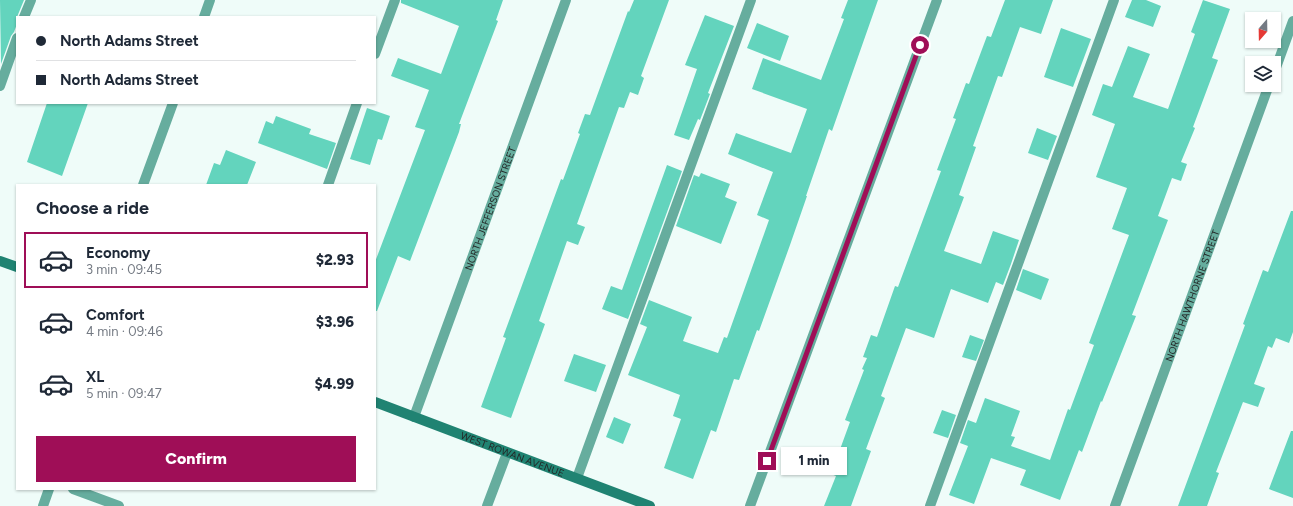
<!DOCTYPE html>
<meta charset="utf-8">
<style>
:root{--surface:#fff;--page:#f2f2f3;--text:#1f2937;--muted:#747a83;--line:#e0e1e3;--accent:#9f0e57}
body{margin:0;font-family:Figtree,sans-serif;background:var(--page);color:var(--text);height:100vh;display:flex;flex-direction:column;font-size:15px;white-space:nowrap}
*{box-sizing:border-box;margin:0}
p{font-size:13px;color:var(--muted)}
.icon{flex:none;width:22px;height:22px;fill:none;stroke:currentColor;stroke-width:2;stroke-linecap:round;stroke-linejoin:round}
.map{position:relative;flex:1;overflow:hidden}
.drawer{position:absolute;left:16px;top:184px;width:360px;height:306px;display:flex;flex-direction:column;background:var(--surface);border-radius:0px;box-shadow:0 1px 3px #0004}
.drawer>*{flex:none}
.banner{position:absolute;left:16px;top:16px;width:360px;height:88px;border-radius:0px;box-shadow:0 1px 3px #0004;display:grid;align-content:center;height:88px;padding:0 20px;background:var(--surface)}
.needle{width:26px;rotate:200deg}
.fabs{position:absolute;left:1245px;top:12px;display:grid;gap:8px}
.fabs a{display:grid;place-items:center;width:36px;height:36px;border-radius:0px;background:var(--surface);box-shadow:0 1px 3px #0004;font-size:20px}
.end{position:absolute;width:18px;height:18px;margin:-9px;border:5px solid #9f0e57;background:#fff;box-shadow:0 0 0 2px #fff}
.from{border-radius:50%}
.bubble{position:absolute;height:28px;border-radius:0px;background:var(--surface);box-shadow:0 1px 3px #0004;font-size:13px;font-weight:800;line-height:28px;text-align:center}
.banner b{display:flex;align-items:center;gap:14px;height:38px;font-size:15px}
.banner b+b{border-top:1px solid var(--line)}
.banner i{width:10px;height:10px;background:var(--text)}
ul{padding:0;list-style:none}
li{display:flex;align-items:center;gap:12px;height:56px;margin:0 8px 6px;padding:0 12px;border:2px solid transparent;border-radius:0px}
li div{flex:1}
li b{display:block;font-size:15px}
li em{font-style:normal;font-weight:800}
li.on{border-color:var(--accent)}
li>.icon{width:36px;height:36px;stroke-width:1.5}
h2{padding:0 20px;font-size:18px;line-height:48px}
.button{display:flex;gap:8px;margin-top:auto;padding:8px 20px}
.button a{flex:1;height:46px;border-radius:0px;background:var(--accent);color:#fff;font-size:16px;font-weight:800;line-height:46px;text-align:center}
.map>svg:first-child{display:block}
.building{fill:#63d4bd}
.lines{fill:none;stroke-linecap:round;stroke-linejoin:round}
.lane{stroke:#66ad9e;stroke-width:10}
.street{stroke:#66ad9e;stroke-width:10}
.secondary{stroke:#208372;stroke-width:10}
.route{stroke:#9f0e57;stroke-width:5}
.labels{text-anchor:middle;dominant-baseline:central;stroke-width:3.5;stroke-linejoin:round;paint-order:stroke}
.street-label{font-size:10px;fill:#232827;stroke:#fff}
</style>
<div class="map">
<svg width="1293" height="506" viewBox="0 0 1293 506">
<rect width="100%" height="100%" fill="#effcf9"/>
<path class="building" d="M0 0H24L17 17V24L14 32 11 36 1 64Z
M401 0H503L496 20 498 21 459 124H461L459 132 410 261 398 256 377 311H375V262L425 130 415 127 429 90 391 76 398 58 441 74 459 26 401 3Z
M634 0H669L641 76 644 78 638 95 630 92 624 108 619 107 577 224 585 227 578 245 567 241 539 321 545 324 511 418 481 407 506 338 503 337 561 179 563 180 580 134 578 133 585 114 590 115 628 11 629 12Z
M848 0H878L832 131 829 129 806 196H807L790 245 759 331 757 330 739 380 734 379 716 432 711 430 693 479 664 468 681 419 673 416 680 395 628 375 647 327 640 324 649 300 692 317 683 341 718 353 724 337 727 338 769 220 757 215 773 172 728 154 736 133 791 153 807 109 752 89 763 58 821 80 844 19 841 18Z
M1005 0H1053L1041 34 1020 27 1002 77 998 76 973 146 976 147 959 195 964 197 944 251 981 264 993 231 1019 240 1011 264 1003 285 996 282 988 303 951 289 934 338 906 328 881 396 885 398 866 449 871 451 851 506H824L836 476 831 474 850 422 845 420 864 370 862 369 867 358 863 357 871 335 877 337 895 286 898 287 941 171 937 170 956 119 953 118 966 83 969 84 987 36 991 37Z
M1132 0H1146L1161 6 1153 27 1125 17Z
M1203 0 1230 9 1212 58 1218 60 1193 127 1195 128 1181 162 1187 164 1181 181 1172 178 1158 216 1168 220 1132 315 1136 316 1102 402 1101 401 1082 452 1079 450 1060 500 1020 485 1026 470 991 458 974 504 949 495 968 446 960 443 968 420 976 423 985 398 1020 411 1011 436 1015 437 1011 446 1050 460 1068 409 1070 410 1094 345 1089 343 1129 235 1112 229 1127 188 1096 177 1115 124 1092 115 1103 84 1112 87 1128 46 1150 54 1133 97 1168 109 1195 34 1191 32Z
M705 15 734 26 708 93 710 94 700 120 698 119 689 140 674 135 697 69 685 65Z
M757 23 789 36 780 61 747 48Z
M1061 28 1091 39 1073 87 1044 77Z
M47 103H88L62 176 27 162Z
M367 108 390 116 382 140 378 139 370 165 350 159Z
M276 116 311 129 309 134 336 143 327 169 258 143 266 121 273 124Z
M1037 128 1057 136 1048 160 1028 153Z
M226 150 256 162 247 185H206L214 163 220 165Z
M667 165 682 171 628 319 602 309 611 286 622 290Z
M701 173 730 184 725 197 737 202 721 244 676 226 694 175 699 177Z
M1291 211H1293V332L1289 343 1276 338 1272 348 1268 346 1254 384 1265 388 1258 407 1243 402 1216 472 1219 473 1207 506H1178L1245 325 1243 324 1263 270 1268 272Z
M1023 269 1049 279 1041 300 1016 290Z
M970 335 984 340 976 361 962 357Z
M574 354 606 365 596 392 564 381Z
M942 410 956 415 948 438 933 433Z
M614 417 631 424 623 444 606 437Z
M1291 431H1293V498L1269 489Z"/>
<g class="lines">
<path class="lane" d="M24 17 31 0
M375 54 395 0
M0 86 17 38
M328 185 357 103
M577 478 751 0
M73 489 119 506
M930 506 1114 0"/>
<g class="street">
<path d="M204 17 210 0"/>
<path d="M1274 73 1293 21"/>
<path d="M143 185 173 103"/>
<path id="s1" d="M414 417 566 0"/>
<path d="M43 506 49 489"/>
<path d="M487 506 507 453"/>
<path d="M750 506 937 0"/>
<path id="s2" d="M1115 506 1269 85"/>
</g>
<g class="secondary">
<path d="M0 261 17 267"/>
<path id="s3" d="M375 402 650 506"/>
</g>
</g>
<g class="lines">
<path class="route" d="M767 461 920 45"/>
</g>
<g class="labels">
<g class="street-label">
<text stroke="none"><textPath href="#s1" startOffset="222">NORTH JEFFERSON STREET</textPath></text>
<text stroke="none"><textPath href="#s2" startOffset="224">NORTH HAWTHORNE STREET</textPath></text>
<text stroke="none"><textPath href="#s3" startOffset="147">WEST ROWAN AVENUE</textPath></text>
</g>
</g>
</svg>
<div class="fabs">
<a><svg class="needle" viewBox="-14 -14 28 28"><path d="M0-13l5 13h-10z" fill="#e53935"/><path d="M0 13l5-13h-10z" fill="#747a83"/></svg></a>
<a><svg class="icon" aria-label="layers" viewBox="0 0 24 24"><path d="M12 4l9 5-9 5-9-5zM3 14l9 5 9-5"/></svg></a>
</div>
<i class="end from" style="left:920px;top:45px"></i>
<i class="end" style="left:767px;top:461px"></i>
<div class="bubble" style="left:781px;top:447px;width:66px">1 min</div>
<div class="banner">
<b><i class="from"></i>North Adams Street</b>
<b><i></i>North Adams Street</b>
</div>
<section class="drawer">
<h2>Choose a ride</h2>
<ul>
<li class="on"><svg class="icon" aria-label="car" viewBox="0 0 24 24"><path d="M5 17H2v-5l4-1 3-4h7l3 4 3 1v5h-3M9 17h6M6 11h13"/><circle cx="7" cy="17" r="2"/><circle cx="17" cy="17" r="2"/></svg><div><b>Economy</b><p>3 min · 09:45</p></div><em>$2.93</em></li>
<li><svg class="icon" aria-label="car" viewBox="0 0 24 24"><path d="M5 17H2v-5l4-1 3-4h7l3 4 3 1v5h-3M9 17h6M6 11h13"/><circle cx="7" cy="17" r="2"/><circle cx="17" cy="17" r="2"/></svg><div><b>Comfort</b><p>4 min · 09:46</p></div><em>$3.96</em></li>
<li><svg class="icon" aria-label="car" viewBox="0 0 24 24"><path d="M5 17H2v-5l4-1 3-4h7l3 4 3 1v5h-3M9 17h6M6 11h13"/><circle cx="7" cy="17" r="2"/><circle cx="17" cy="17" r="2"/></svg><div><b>XL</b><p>5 min · 09:47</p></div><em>$4.99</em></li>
</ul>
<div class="button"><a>Confirm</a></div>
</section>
</div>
